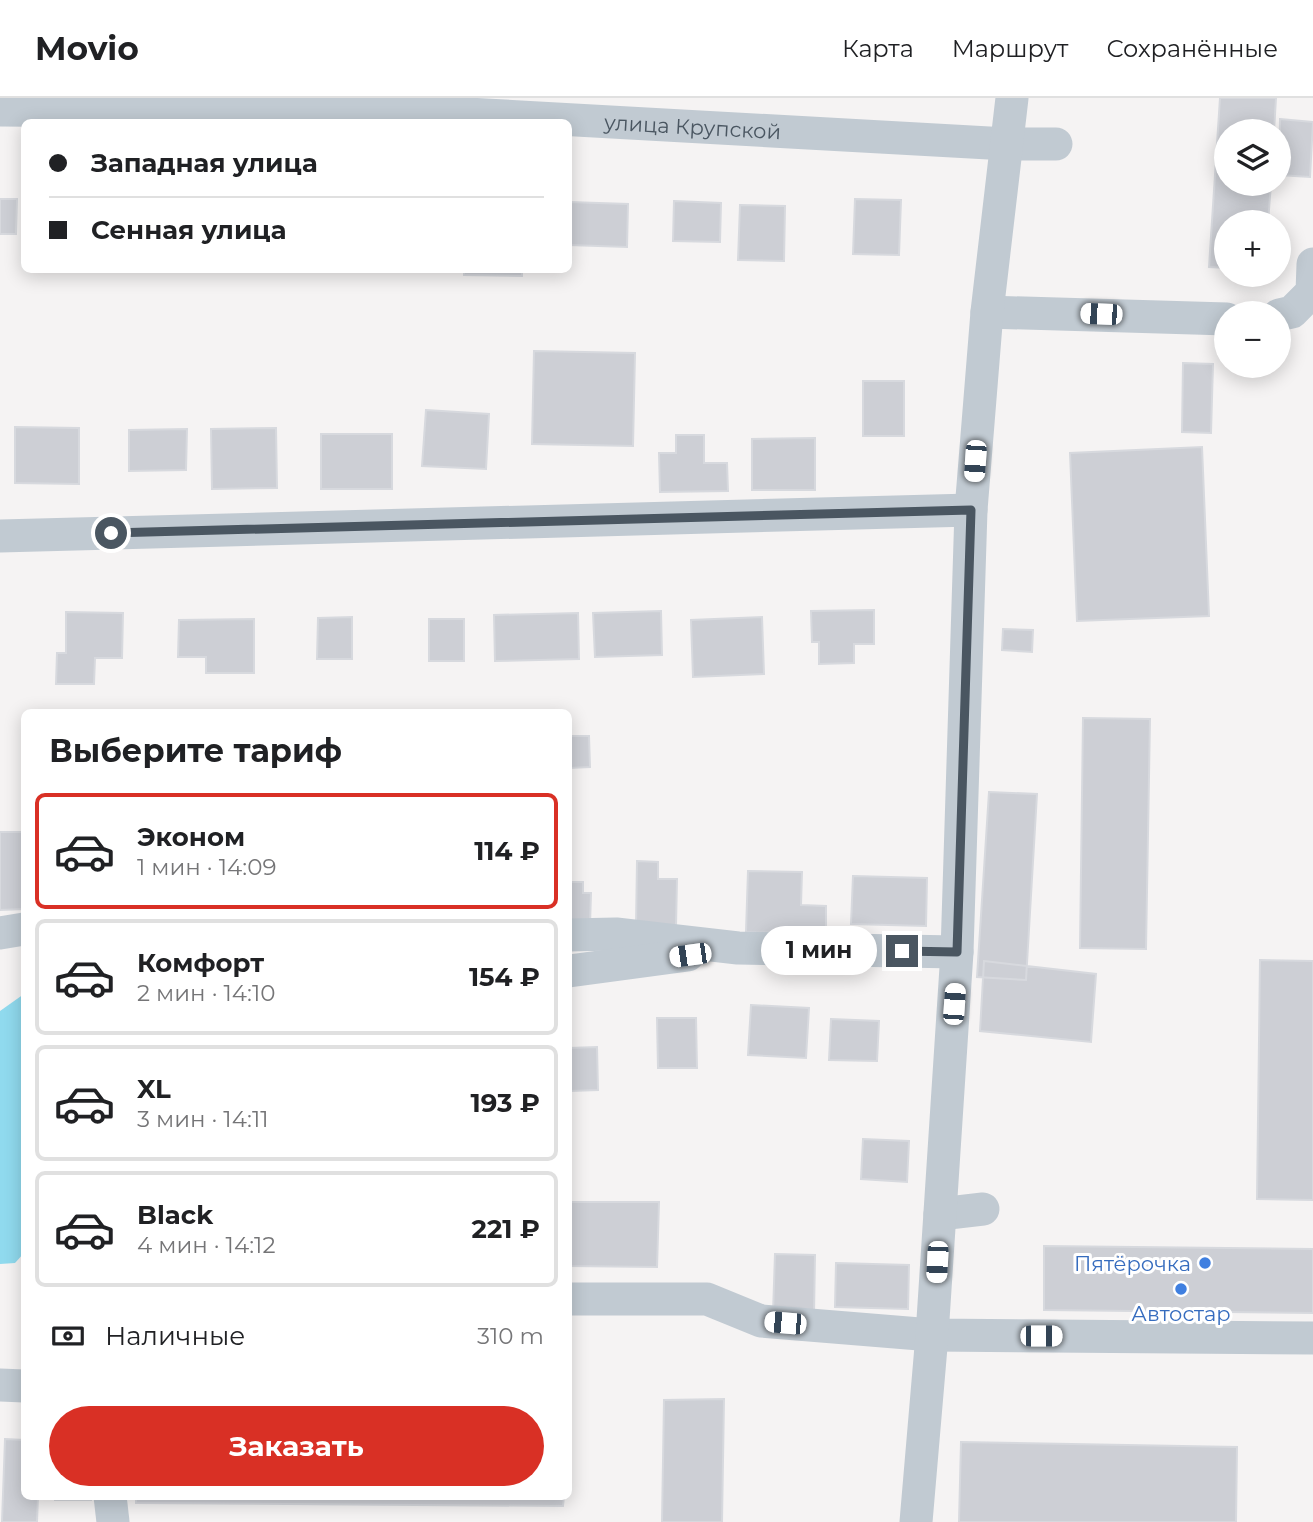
<!DOCTYPE html>
<html lang="ru">
<meta charset="utf-8">
<style>
:root{--surface:#fff;--page:#f6f6f6;--text:#202124;--muted:#757577;--line:#e0e0e0;--accent:#d93025}
body{margin:0;font-family:Montserrat,sans-serif;background:var(--page);color:var(--text);height:100vh;display:flex;flex-direction:column;font-size:26px;white-space:nowrap}
*{box-sizing:border-box;margin:0}
p{font-size:23px;color:var(--muted)}
.icon{flex:none;width:38px;height:38px;fill:none;stroke:currentColor;stroke-width:2;stroke-linecap:round;stroke-linejoin:round}
.map{position:relative;flex:1;overflow:hidden}
.side{position:absolute;left:21px;top:611px;width:551px;height:791px;display:flex;flex-direction:column;background:var(--surface);border-radius:10px;box-shadow:0 4px 18px #0003}
.side>*{flex:none}
.hud{position:absolute;left:21px;top:21px;width:551px;height:154px;border-radius:10px;box-shadow:0 4px 18px #0003;display:grid;align-content:center;height:154px;padding:0 28px;background:var(--surface)}
.tools{position:absolute;left:1214px;top:21px;display:grid;gap:14px}
.tools a{display:grid;place-items:center;width:77px;height:77px;border-radius:50%;background:var(--surface);box-shadow:0 4px 18px #0003;font-size:35px}
.end{position:absolute;width:32px;height:32px;margin:-16px;border:9px solid #4a5661;background:#fff;box-shadow:0 0 0 4px #fff}
.from{border-radius:50%}
.bubble{position:absolute;height:49px;border-radius:24px;background:var(--surface);box-shadow:0 4px 18px #0003;font-size:23px;font-weight:700;line-height:49px;text-align:center}
.car{position:absolute;width:21px;height:42px;margin:-21px -10px;border-radius:9px;box-shadow:0 0 5px 2px #0007;background:linear-gradient(#fff 24%,#345 0 40%,#fff 0 76%,#345 0 86%,#fff 0)}
.hud b{display:flex;align-items:center;gap:24px;height:66px;font-size:26px}
.hud b+b{border-top:2px solid var(--line)}
.hud i{width:18px;height:18px;background:var(--text)}
ul{padding:0;list-style:none}
li{display:flex;align-items:center;gap:21px;height:116px;margin:0 14px 10px;padding:0 14px;border:4px solid var(--line);border-radius:10px}
li div{flex:1}
li b{display:block;font-size:26px}
li em{font-style:normal;font-weight:700}
li.selected{border-color:var(--accent)}
li>.icon{width:63px;height:63px;stroke-width:1.5}
h2{padding:0 28px;font-size:32px;line-height:84px}
.pay{display:flex;align-items:center;gap:18px;height:77px;padding:0 28px;font-size:26px}
.pay p{margin-inline-start:auto}
.button{display:flex;gap:14px;margin-top:auto;padding:14px 28px}
.button a{flex:1;height:80px;border-radius:42px;background:var(--accent);color:#fff;font-size:28px;font-weight:700;line-height:80px;text-align:center}
header{display:flex;align-items:center;gap:42px;box-sizing:border-box;height:98px;padding:0 35px;background:var(--surface);border-bottom:2px solid var(--line)}
header strong{font-size:33px}
nav{display:flex;gap:38px;margin-inline-start:auto;font-size:24px}
.map>svg:first-child{display:block}
.water{fill:#90daee}
.building{fill:#cdcfd5;stroke:#d7d9de;stroke-width:2}
.lines{fill:none;stroke-linecap:round;stroke-linejoin:round}
.minor{stroke:#c1cad2;stroke-width:33}
.route{stroke:#4a5661;stroke-width:9}
.shop-dot{fill:#3f7fe0;stroke:#fff;stroke-width:2.5}
.labels{text-anchor:middle;dominant-baseline:central;stroke-width:6;stroke-linejoin:round;paint-order:stroke}
.street-label{font-size:21px;fill:#4a5661;stroke:#fff}
.shop-label{font-size:21px;fill:#366cbe;stroke:#fff;text-anchor:end}
</style>
<header>
<strong>Movio</strong>
<nav><a>Карта</a><a>Маршрут</a><a>Сохранённые</a></nav>
</header>
<div class="map">
<svg width="1313" height="1424" viewBox="0 0 1313 1424">
<rect width="100%" height="100%" fill="#f5f3f3"/>
<path class="water" d="M24 896V1155L15 1165 0 1166V913Z"/>
<path class="building" d="M1220 0H1276L1274 33H1227V86H1271L1268 124H1227V170L1209 169Z
M1280 21 1313 24 1310 79 1279 77Z
M0 101H17L16 136H0Z
M855 101 901 102 899 157 853 156Z
M674 103 721 105 720 144 673 143Z
M569 104 628 106 627 149 569 147Z
M740 107 785 108 784 163 738 162Z
M464 172H522V178L464 177Z
M534 253 635 255 633 348 532 346Z
M1183 265 1213 266 1211 335 1182 334Z
M863 283H904V338H863Z
M426 312 489 316 486 371 422 368Z
M15 329 79 330V386L15 385Z
M276 330 277 390 212 391 211 331Z
M187 331 186 372 129 373V332Z
M321 336H392V391H321Z
M676 337H704V365H727L728 393 660 394 659 355H676Z
M815 340V392H752V341Z
M1202 349 1209 518 1077 523 1070 355Z
M874 512V546H854V565L819 566V544H812L811 513Z
M661 513 662 557 595 559 593 515Z
M66 514 123 515 122 560H95L94 586H56L57 555H66Z
M578 515 579 561 495 563 494 517Z
M352 519V561H317L318 520Z
M762 519 764 576 693 579 691 522Z
M254 521V575H206V559H178L179 522Z
M429 521H464V563H429Z
M1003 531 1033 532 1032 554 1002 552Z
M1083 620 1150 621 1146 851 1080 850Z
M569 638H589L590 669 569 670Z
M989 694 1037 696 1026 882 977 879Z
M0 734H24V811L0 812Z
M637 763 658 764V781H677L676 828H636Z
M748 773 802 774 801 807 826 808V837L746 834Z
M853 778 927 780 926 828 851 826Z
M569 784H583V795H591L590 827H569Z
M1260 862 1313 863V1102L1257 1101Z
M984 863 1096 876 1091 944 980 933Z
M751 907 809 910 806 960 748 957Z
M657 920H696L697 970H658Z
M831 921 879 923 877 963 829 962Z
M597 949 598 992 570 993 569 950Z
M863 1041 909 1043 907 1084 861 1081Z
M569 1104H659L657 1169 569 1168Z
M1044 1148 1313 1151V1215L1044 1212Z
M775 1156 815 1157 814 1216 773 1215Z
M836 1165 909 1167 908 1211 835 1209Z
M724 1301 722 1424H662L664 1302Z
M5 1341 24 1342V1398H38L37 1424H2Z
M961 1344 1237 1349 1236 1424H959Z
M55 1398H91V1402H55Z
M136 1398H564L563 1408 136 1405Z"/>
<g class="lines">
<g class="minor">
<path id="s1" d="M0 12 468 16 1007 46H1056"/>
<path d="M987 214 1227 221"/>
<path d="M1279 217 1292 214 1312 194 1313 166"/>
<path d="M0 438 971 412"/>
<path d="M0 835 24 831"/>
<path d="M569 837 616 836 738 850 957 854"/>
<path d="M569 873 688 857"/>
<path d="M940 1116 983 1111"/>
<path d="M569 1201H707L761 1223 932 1237 1313 1240"/>
<path d="M0 1287 24 1288"/>
<path d="M110 1398 113 1424"/>
<path d="M916 1424 932 1237 957 854 971 412 987 214 1012 0"/>
</g>
</g>
<g class="lines">
<path class="route" d="M111 435 971 412 957 854 902 853"/>
</g>
<g class="shop-dot">
<circle cx="1205" cy="1165" r="7"/>
<circle cx="1181" cy="1191" r="7"/>
</g>
<g class="labels">
<g class="street-label">
<text stroke="none"><textPath href="#s1" startOffset="693">улица Крупской</textPath></text>
</g>
<g class="shop-label">
<text x="1191" y="1165">Пятёрочка</text>
<text x="1181" y="1215" text-anchor="middle">Автостар</text>
</g>
</g>
</svg>
<div class="tools">
<a><svg class="icon" aria-label="layers" viewBox="0 0 24 24"><path d="M12 4l9 5-9 5-9-5zM3 14l9 5 9-5"/></svg></a>
<a>+</a>
<a>−</a>
</div>
<i class="end from" style="left:111px;top:435px"></i>
<i class="end" style="left:902px;top:853px"></i>
<div class="bubble" style="left:761px;top:828px;width:116px">1 мин</div>
<i class="car" style="left:1101px;top:216px;rotate:272deg"></i>
<i class="car" style="left:975px;top:363px;rotate:184deg"></i>
<i class="car" style="left:690px;top:857px;rotate:262deg"></i>
<i class="car" style="left:954px;top:906px;rotate:4deg"></i>
<i class="car" style="left:937px;top:1164px;rotate:183deg"></i>
<i class="car" style="left:785px;top:1225px;rotate:275deg"></i>
<i class="car" style="left:1041px;top:1238px;rotate:90deg"></i>
<div class="hud">
<b><i class="from"></i>Западная улица</b>
<b><i></i>Сенная улица</b>
</div>
<section class="side">
<h2>Выберите тариф</h2>
<ul>
<li class="selected"><svg class="icon" aria-label="car" viewBox="0 0 24 24"><path d="M5 17H2v-5l4-1 3-4h7l3 4 3 1v5h-3M9 17h6M6 11h13"/><circle cx="7" cy="17" r="2"/><circle cx="17" cy="17" r="2"/></svg><div><b>Эконом</b><p>1 мин · 14:09</p></div><em>114 ₽</em></li>
<li><svg class="icon" aria-label="car" viewBox="0 0 24 24"><path d="M5 17H2v-5l4-1 3-4h7l3 4 3 1v5h-3M9 17h6M6 11h13"/><circle cx="7" cy="17" r="2"/><circle cx="17" cy="17" r="2"/></svg><div><b>Комфорт</b><p>2 мин · 14:10</p></div><em>154 ₽</em></li>
<li><svg class="icon" aria-label="car" viewBox="0 0 24 24"><path d="M5 17H2v-5l4-1 3-4h7l3 4 3 1v5h-3M9 17h6M6 11h13"/><circle cx="7" cy="17" r="2"/><circle cx="17" cy="17" r="2"/></svg><div><b>XL</b><p>3 мин · 14:11</p></div><em>193 ₽</em></li>
<li><svg class="icon" aria-label="car" viewBox="0 0 24 24"><path d="M5 17H2v-5l4-1 3-4h7l3 4 3 1v5h-3M9 17h6M6 11h13"/><circle cx="7" cy="17" r="2"/><circle cx="17" cy="17" r="2"/></svg><div><b>Black</b><p>4 мин · 14:12</p></div><em>221 ₽</em></li>
</ul>
<div class="pay"><svg class="icon" aria-label="cash" viewBox="0 0 24 24"><path d="M3 7h18v10H3z"/><circle cx="12" cy="12" r="2"/></svg>Наличные<p>310 m</p></div>
<div class="button"><a>Заказать</a></div>
</section>
</div>
